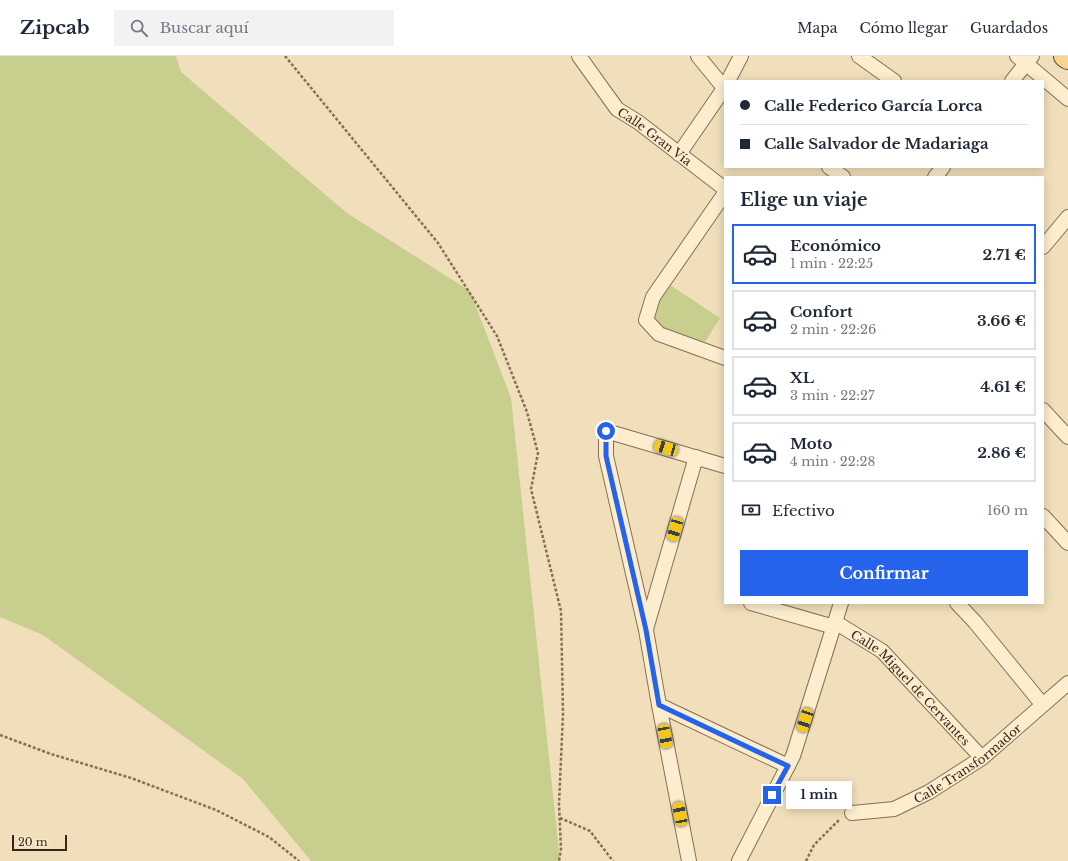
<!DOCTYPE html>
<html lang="es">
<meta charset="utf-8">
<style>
:root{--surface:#fff;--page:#f2f2f3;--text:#1f2937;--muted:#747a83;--line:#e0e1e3;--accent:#2563eb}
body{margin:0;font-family:"Libre Baskerville",serif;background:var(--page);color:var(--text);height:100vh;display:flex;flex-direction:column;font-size:15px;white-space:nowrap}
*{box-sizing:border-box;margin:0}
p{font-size:13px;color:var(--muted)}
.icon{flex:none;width:22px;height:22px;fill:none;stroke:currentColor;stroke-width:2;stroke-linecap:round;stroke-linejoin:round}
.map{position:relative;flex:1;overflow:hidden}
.sheet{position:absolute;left:724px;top:120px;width:320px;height:428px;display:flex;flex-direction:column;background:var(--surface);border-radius:0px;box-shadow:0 2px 10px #0003}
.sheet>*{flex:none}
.guide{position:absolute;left:724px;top:24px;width:320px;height:88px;border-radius:0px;box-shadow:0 2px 10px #0003;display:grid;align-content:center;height:88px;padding:0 16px;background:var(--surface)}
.scale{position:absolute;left:12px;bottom:10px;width:55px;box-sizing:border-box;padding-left:4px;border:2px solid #36271a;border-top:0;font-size:11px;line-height:14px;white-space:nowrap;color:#36271a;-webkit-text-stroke:3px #f7eaca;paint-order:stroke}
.end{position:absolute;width:18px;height:18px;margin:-9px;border:5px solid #2563eb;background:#fff;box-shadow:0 0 0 2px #fff}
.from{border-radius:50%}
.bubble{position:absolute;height:28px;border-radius:0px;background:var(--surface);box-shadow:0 2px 10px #0003;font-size:13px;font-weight:800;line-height:28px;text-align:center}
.car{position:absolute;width:12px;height:24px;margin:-12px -6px;border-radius:5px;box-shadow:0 0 3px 1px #0007;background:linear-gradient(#f5c518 24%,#345 0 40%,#f5c518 0 76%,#345 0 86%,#f5c518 0)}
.guide b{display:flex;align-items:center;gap:14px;height:38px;font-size:15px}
.guide b+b{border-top:1px solid var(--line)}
.guide i{width:10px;height:10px;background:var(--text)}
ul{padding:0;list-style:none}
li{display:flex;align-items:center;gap:12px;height:60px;margin:0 8px 6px;padding:0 8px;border:2px solid var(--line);border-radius:0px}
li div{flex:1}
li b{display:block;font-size:15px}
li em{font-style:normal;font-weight:800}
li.on{border-color:var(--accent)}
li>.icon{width:36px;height:36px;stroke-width:1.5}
h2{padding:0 16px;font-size:18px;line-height:48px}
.pay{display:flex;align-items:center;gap:10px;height:44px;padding:0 16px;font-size:15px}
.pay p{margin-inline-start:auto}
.button{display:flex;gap:8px;margin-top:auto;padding:8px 16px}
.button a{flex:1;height:46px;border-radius:0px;background:var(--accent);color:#fff;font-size:16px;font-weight:800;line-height:46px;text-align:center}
header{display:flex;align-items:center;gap:24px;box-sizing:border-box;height:56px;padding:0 20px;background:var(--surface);border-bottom:1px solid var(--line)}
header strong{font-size:19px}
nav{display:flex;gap:22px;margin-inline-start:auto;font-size:14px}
.search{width:280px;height:36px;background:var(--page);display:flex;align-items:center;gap:10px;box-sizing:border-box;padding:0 14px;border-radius:0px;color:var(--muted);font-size:15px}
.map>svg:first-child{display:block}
.green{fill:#c8cf8e}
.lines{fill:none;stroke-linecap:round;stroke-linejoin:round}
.street-casing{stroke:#886f53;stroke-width:16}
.primary-casing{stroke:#553d29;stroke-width:24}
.path{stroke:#886f53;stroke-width:2.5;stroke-dasharray:3 2;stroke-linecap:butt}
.street{stroke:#fbedcd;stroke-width:14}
.primary{stroke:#f8d58e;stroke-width:22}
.route{stroke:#2563eb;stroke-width:5}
.labels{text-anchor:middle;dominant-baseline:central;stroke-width:3;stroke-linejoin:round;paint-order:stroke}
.street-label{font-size:12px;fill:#36271a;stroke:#f7eaca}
</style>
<header>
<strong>Zipcab</strong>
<div class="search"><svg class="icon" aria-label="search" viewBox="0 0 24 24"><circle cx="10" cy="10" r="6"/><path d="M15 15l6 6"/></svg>Buscar aquí</div>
<nav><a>Mapa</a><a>Cómo llegar</a><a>Guardados</a></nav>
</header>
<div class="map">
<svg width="1068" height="805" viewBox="0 0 1068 805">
<rect width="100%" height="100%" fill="#f0dfba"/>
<path class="green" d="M0 0H176L181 16 347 157 470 235 511 342 560 805H311L243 723 43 579 0 561Z
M664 225 720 262 703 289 659 278 646 264Z"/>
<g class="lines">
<g class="street-casing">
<g id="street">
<path id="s1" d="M579 0 617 53 638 66 725 133"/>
<path d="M698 0 725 33"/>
<path d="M859 0 894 25"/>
<path d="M1017 0 1068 43"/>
<path d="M728 25 741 0"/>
<path d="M1012 25 1032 0"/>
<path d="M679 98 725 31"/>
<path d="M829 111 843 121"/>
<path d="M935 121 943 111"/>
<path d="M725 137 653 241 646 264 659 278 725 302"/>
<path d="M1043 191 1068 161"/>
<path d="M1043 354 1068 381"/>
<path d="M725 410 606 375V400L646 574 659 649 788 710"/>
<path d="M1043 460 1068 487"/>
<path d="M751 547 834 571"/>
<path d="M957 547 975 566 1042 648"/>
<path id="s2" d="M835 566 882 595 982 702"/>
<path d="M646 573 696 401"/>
<path d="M659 649 689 805"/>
<path id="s3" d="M852 757 894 753 929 736 982 702 1068 627"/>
<path d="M739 805 793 700 841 547"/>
</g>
</g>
<g class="primary-casing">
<path id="primary" d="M1065 0 1068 2"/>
</g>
<path class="path" d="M285 0 438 187 497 280 527 356 538 397 531 433 561 555 563 658 559 748 561 793 559 805
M0 679 51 698 131 722 216 754 269 781 299 805
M560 762 590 775 613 805
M806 805 814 789 839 764"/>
<use href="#street" class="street"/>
<use href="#primary" class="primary"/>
</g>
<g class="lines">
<path class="route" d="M606 375V400L646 574 659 649 788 710 772 739"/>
</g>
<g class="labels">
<g class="street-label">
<text stroke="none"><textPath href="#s1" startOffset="112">Calle Gran Vía</textPath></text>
<text stroke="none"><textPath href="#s2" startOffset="101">Calle Miguel de Cervantes</textPath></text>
<text stroke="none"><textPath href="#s3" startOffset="129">Calle Transformador</textPath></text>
</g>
</g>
</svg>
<div class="scale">20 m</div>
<i class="end from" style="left:606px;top:375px"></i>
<i class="end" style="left:772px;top:739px"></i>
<div class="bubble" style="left:786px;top:725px;width:66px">1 min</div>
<i class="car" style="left:666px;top:392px;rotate:286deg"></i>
<i class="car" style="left:675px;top:473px;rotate:196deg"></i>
<i class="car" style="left:805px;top:664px;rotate:198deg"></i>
<i class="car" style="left:665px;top:680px;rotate:169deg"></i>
<i class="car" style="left:680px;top:758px;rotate:349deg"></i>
<div class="guide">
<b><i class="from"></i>Calle Federico García Lorca</b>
<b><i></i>Calle Salvador de Madariaga</b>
</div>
<section class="sheet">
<h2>Elige un viaje</h2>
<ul>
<li class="on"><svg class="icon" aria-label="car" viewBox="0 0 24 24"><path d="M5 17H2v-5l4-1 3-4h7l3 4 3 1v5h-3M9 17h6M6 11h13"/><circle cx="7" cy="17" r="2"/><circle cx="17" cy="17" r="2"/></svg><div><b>Económico</b><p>1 min · 22:25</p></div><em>2.71 €</em></li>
<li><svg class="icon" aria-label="car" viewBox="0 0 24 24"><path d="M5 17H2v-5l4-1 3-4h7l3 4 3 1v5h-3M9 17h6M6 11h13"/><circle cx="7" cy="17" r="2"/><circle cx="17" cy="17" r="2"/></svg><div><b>Confort</b><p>2 min · 22:26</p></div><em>3.66 €</em></li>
<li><svg class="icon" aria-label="car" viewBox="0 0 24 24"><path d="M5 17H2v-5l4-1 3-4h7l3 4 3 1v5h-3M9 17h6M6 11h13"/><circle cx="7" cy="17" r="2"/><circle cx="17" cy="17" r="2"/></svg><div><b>XL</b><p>3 min · 22:27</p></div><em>4.61 €</em></li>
<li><svg class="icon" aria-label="car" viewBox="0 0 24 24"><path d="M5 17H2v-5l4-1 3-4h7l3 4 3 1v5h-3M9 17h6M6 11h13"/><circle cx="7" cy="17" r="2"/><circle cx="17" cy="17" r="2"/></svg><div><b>Moto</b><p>4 min · 22:28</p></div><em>2.86 €</em></li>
</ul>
<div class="pay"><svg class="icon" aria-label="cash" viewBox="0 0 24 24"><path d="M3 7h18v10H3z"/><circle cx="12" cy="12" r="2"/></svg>Efectivo<p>160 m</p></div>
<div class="button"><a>Confirmar</a></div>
</section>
</div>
